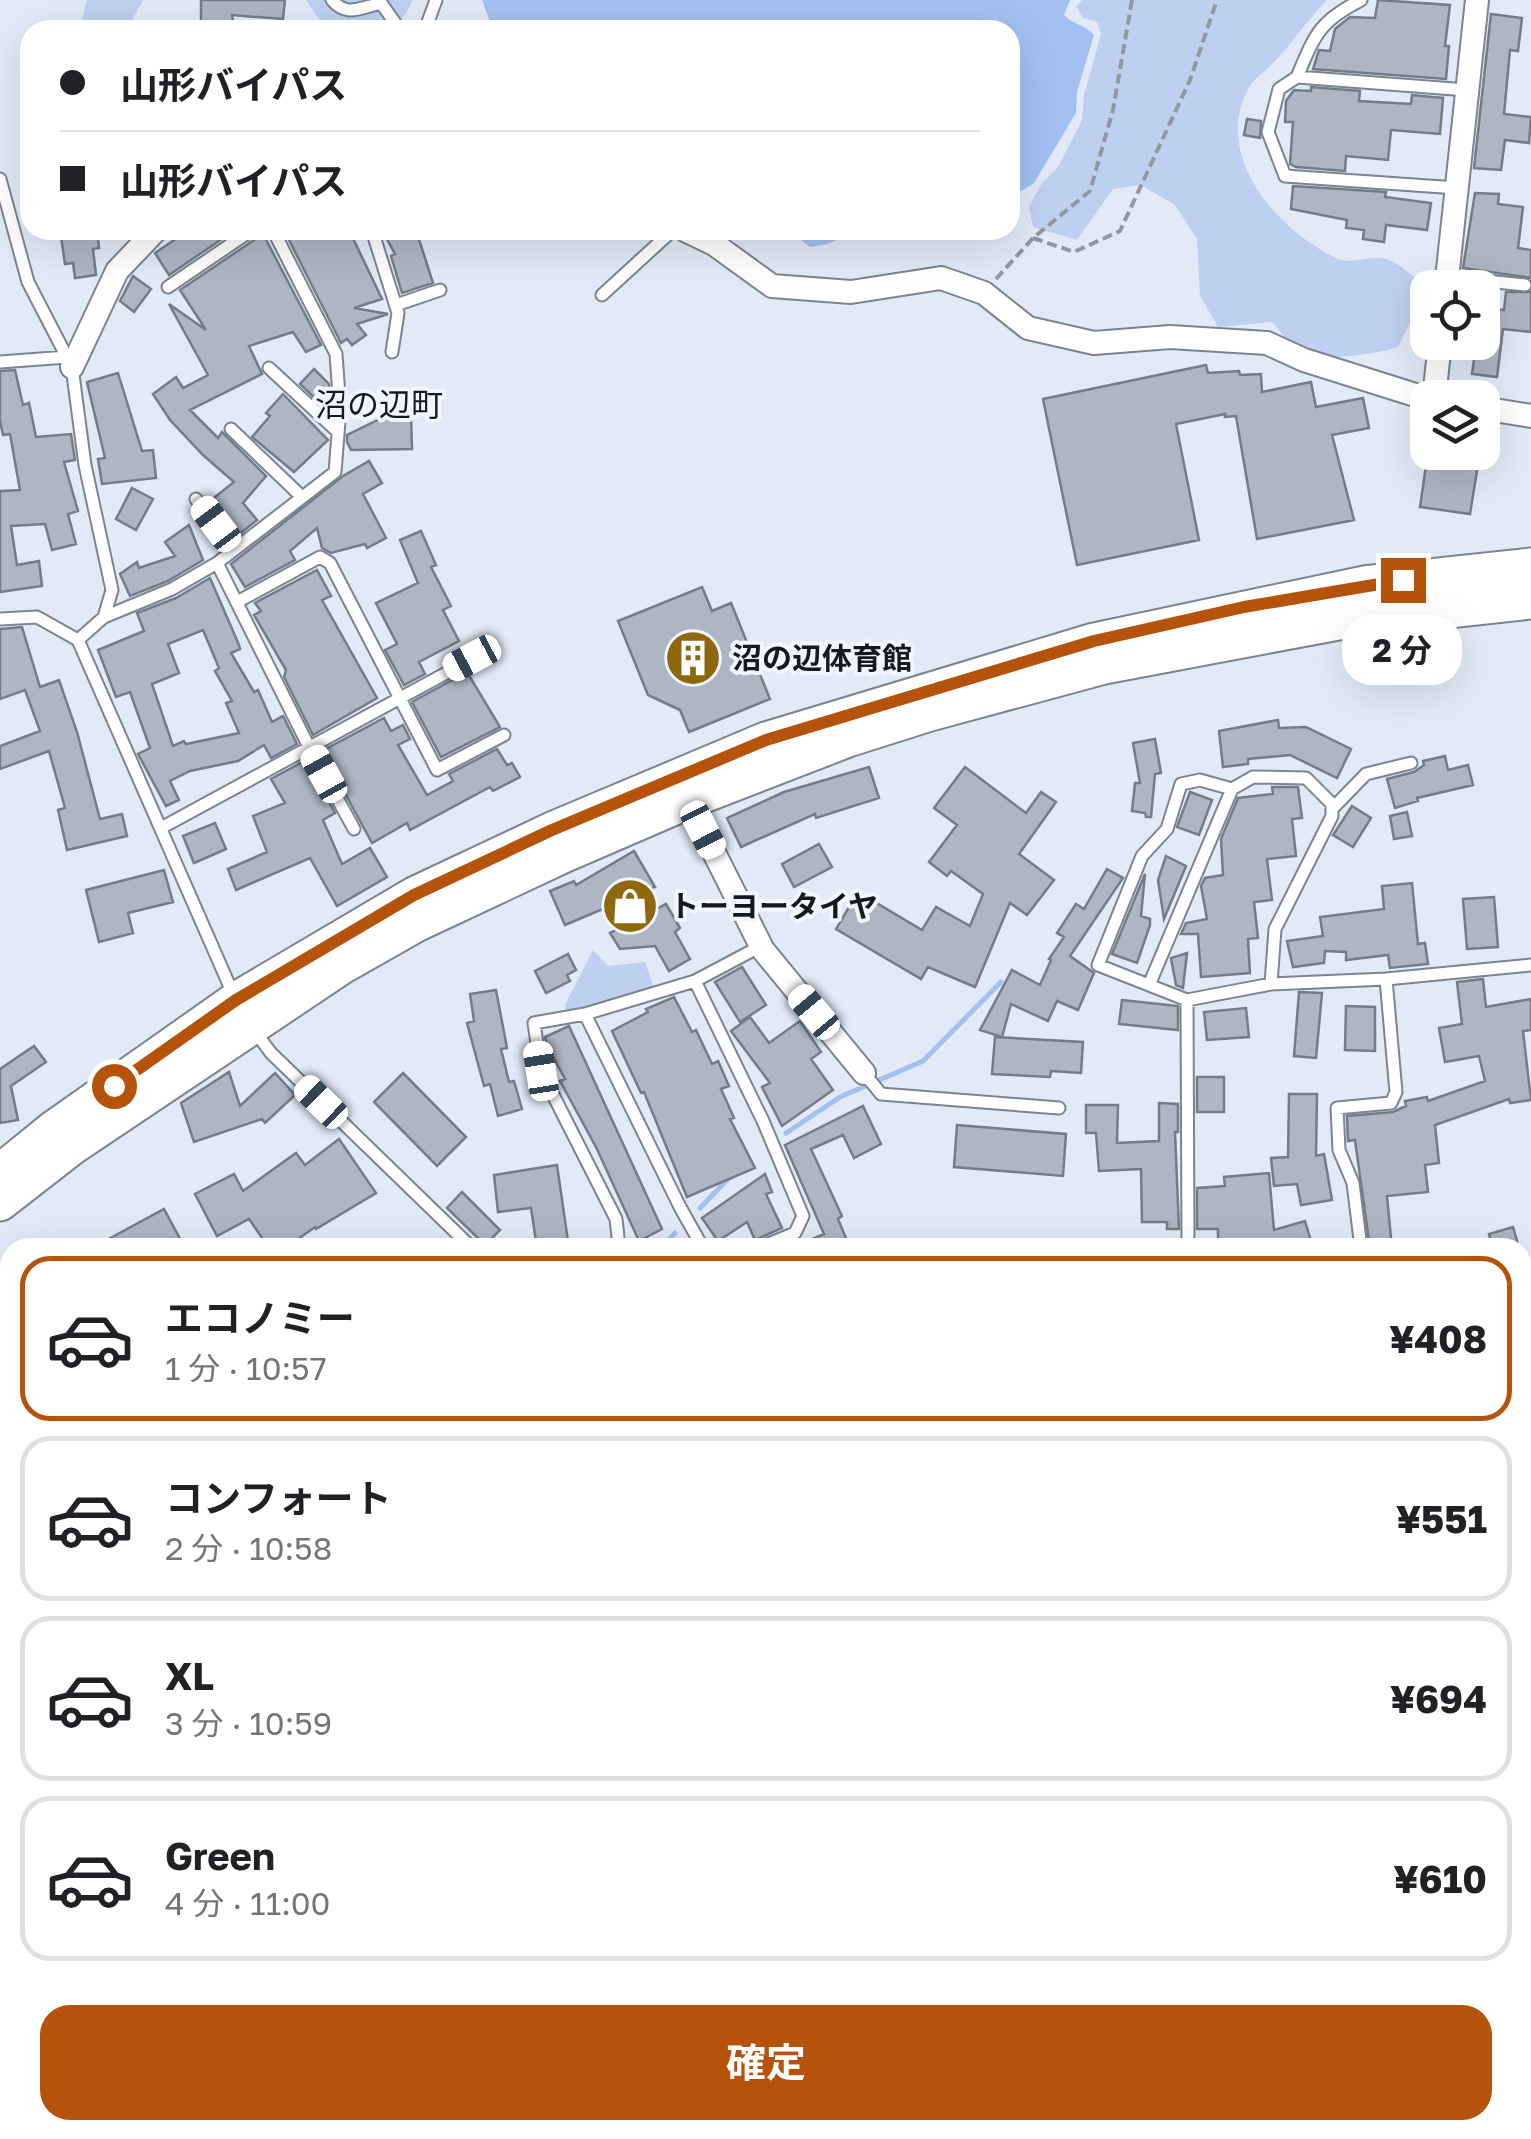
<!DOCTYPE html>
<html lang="ja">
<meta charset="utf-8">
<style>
:root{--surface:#fff;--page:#f2f2f2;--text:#202124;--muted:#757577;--line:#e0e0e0;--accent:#b45309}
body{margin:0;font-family:"Golos Text","Noto Sans JP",sans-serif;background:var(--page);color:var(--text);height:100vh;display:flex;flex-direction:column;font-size:38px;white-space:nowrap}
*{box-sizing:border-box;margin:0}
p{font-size:32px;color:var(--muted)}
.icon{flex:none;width:55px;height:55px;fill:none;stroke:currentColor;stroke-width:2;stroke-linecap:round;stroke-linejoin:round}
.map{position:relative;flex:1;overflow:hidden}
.sheet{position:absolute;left:0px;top:1238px;width:1532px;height:902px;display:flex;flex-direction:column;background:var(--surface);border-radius:30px 30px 0 0;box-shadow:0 10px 40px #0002}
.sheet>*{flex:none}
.top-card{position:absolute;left:20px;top:20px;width:1000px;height:220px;border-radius:30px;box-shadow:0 10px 40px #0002;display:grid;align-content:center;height:220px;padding:0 40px;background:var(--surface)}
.fabs{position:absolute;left:1410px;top:270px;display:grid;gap:20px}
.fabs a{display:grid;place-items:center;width:90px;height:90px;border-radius:20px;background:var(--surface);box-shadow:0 10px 40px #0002;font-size:50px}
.end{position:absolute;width:45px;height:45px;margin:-22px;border:12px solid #b45309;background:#fff;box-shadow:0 0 0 5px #fff}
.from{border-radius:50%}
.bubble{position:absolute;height:70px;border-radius:30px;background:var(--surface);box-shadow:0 10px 40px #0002;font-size:32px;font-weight:700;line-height:70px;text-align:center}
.car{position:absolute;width:30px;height:60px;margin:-30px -15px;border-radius:12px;box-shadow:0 0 8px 2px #0007;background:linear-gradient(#fff 24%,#345 0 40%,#fff 0 76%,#345 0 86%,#fff 0)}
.top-card b{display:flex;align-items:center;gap:35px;height:95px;font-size:38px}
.top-card b+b{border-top:2px solid var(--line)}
.top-card i{width:25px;height:25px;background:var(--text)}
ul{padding:18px 0 0;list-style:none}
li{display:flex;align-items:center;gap:30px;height:165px;margin:0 20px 15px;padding:0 20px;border:5px solid var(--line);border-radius:30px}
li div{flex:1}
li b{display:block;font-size:38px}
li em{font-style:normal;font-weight:700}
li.selected{border-color:var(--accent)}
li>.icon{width:90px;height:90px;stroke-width:1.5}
.primary-button{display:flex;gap:20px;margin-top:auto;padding:20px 40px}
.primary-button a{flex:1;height:115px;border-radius:30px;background:var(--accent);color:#fff;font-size:40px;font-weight:700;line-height:115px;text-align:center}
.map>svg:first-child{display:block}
.green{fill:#bed0f0}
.water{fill:#a3c0f2}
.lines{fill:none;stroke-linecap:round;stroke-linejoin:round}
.stream{stroke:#a3c0f2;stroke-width:5}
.building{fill:#afb6c3;stroke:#757c88;stroke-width:2.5;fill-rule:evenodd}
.service-casing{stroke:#7d8490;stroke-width:15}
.minor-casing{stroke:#7d8490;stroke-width:26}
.trunk-casing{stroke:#7d8490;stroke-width:39}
.path{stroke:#9298a2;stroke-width:4;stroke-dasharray:10 5;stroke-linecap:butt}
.service{stroke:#fff;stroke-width:11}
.minor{stroke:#fff;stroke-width:22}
.trunk{stroke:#fff;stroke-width:35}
.route{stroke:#b45309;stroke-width:12}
.labels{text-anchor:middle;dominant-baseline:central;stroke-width:8;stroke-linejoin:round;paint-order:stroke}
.poi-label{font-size:30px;font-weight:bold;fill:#15181c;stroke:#f2f7ff;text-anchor:start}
.neighbourhood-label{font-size:32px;fill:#15181c;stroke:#f2f7ff}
</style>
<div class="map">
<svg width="1531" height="2139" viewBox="0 0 1531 2139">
<rect width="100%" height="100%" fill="#e2eaf7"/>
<path class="green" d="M87 0H143L127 30 80 28Z
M306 0H413C393 43 368 30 326 30Z
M1082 0H1327C1307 20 1292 44 1272 64 1265 72 1255 78 1250 86 1210 154 1277 230 1336 258 1353 266 1373 253 1389 260 1400 264 1411 275 1421 282L1412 319 1398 347C1373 355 1316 364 1294 347 1286 340 1279 330 1272 322L1218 327 1200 296 1197 239 1175 205 1141 185 1113 189 1077 240 1033 227 1029 207 1042 183 1058 167 1082 120 1084 95 1101 34 1097 22 1083 18 1076 6Z
M593 950 608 966 645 962 656 994 569 1016 565 1005Z"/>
<path class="water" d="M482 0H1070L1064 15C1073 25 1085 24 1094 35L1077 92 1076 113 1034 183 1010 198V30H493Z
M787 230H862L827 244 810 247Z"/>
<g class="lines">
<path class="stream" d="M786 1133 840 1097 923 1061 1001 982
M700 1208 730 1177
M661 1248 675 1233
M0 1425 10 1424"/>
</g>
<path class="building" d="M201 0H285L283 19 232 15 233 21 201 22Z
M1378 0 1450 5 1445 46H1449L1446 79 1313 69 1319 50 1330 51 1335 29 1350 17 1375 18Z
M1491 14 1522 18 1518 51 1510 50 1504 114 1531 117 1529 143 1505 140 1501 170 1474 168Z
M1311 87 1360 91 1359 101 1411 104 1412 95 1443 98 1440 134 1391 130 1388 160 1346 156 1345 171 1296 167 1290 164 1293 122H1285L1286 101 1294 90 1311 91Z
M1247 119 1261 121 1260 138 1244 135Z
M1293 186 1386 192 1385 197 1431 203 1427 230 1386 225 1384 242 1363 239 1364 230 1346 228 1347 220 1291 209Z
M1475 193 1499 194 1498 204 1523 207 1518 248 1531 250V278L1463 268Z
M60 230H97L99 248 93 249 96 275 75 278 73 263 65 264Z
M189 230H235L169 275 155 253Z
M261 230 321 345 306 352 293 332 249 346 262 374 190 410 218 438 222 432 266 476 243 503 257 520 237 536 210 501 234 482 203 455 170 420 153 394 176 377 183 388 208 375 169 304 206 330 180 290 257 238Z
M284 230H349L382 299 354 308 388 314 357 324 366 335 352 345 347 339 341 343Z
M382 230H416L433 283 402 293 391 256 395 254Z
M133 276 151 289 134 312 120 301Z
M1506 292H1531V332L1503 329 1497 377 1472 374 1476 344 1482 345V308L1504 310Z
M1206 365 1208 373 1239 371 1240 375 1261 374 1262 392 1311 382 1316 407 1363 398 1369 428 1332 435 1354 520 1257 539 1236 416 1225 417V414L1176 424 1199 540 1077 565 1043 399Z
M314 369 329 384 330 395 321 404 300 384Z
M15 370 23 405 29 403 36 437 71 434 75 460 64 462 78 511 68 514 76 544 52 550 45 524 11 526 17 565 39 561 42 586 0 592V491L20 490 10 434 3 435 0 421V371Z
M118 373 142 451 153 450 156 478 102 484 98 459 105 458 87 382Z
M283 394 328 440 294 472 252 437 270 416 266 413Z
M411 416 412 449 351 450 347 442V435L384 417Z
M1428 452H1480L1470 514 1420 507Z
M369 461 382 483 363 494 386 538 367 548 365 544 331 553 322 548 317 528 290 551 295 560 245 587 231 564 343 476Z
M132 488 153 499 136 530 116 519Z
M189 525 203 560 168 581 130 596 120 574 137 562 139 568 175 556 165 542Z
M421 531 436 565 431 567 451 606 443 610 459 641 419 662 425 674 404 685 385 650 397 644 376 603 418 583 400 540Z
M317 570 331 596 322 600 377 698 313 735 284 677 286 670 254 615 261 611 255 603Z
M210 578 239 645 240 649 231 653 254 692 258 690 272 722 283 716 297 744 271 758 264 745 238 761 190 771 170 781 179 800 166 806 138 754 150 748 130 692 116 697 98 650 144 631 137 613 176 598ZM203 630 219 668 215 671 232 701 226 703 239 733 186 744 184 741 173 746 152 684 179 673 168 644Z
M702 587 712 611 731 603 770 699 689 732 680 710 648 695 618 621Z
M22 627 40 687 59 680 77 732 100 819 122 814 127 836 67 850 58 810 65 808 49 751 0 769V746L40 731 25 690 0 699V629Z
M467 672 500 727 441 757 412 702Z
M384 718 391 731 403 725 410 739 398 745 427 795 453 781 449 774 497 749 507 765 512 763 520 777 493 791 490 787 410 830 407 823 372 843 322 751Z
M1278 720 1279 728 1306 727 1351 749 1337 778 1290 755 1248 759V764L1223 767 1219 731Z
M1155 739 1161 773 1155 774 1151 817H1146L1145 813 1132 811 1135 783H1140L1133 743Z
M1445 756 1448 770 1468 765 1473 785 1417 798 1418 801 1395 808 1387 779 1414 772 1424 765 1423 761Z
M306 760 335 813 323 820 342 864 370 848 387 877 337 906 310 858 236 890 228 869 267 852 253 816 285 803 271 779Z
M869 767 879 798 816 818 815 814 741 847 727 818 784 792Z
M965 767 1026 813 1041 792 1056 802 1019 854 1054 880 1027 915 1010 903 975 987 928 967 921 979 836 929 858 892 922 930 936 907 970 926 983 894 951 871 947 876 929 862 957 825 934 808Z
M1272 787H1298L1302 818 1292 819 1296 856 1267 859 1272 900 1254 902 1258 938 1248 939 1250 973 1201 977 1198 934H1181L1186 923 1207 919 1201 886 1205 878 1223 875 1221 839 1238 798 1273 794Z
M1190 792 1212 800 1199 835 1177 827Z
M1352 806 1371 818 1353 847 1333 835Z
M1407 812 1412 836 1394 839 1390 816Z
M215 823 226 849 194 863 183 836Z
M819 844 832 867 794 887 782 864Z
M634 851 655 887 565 925 550 891 574 881 576 885Z
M1166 856 1186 866 1164 919 1158 880Z
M1107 869 1123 878 1070 956 1094 973 1078 1010 1057 1001 1048 1021 1011 1004 1002 1037 980 1030 1012 970 1040 985 1051 960 1049 959 1064 937 1057 933 1076 904 1084 909Z
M164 870 173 902 128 913 133 933 99 942 86 890Z
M1145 874 1141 916 1150 919V925L1137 963 1112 954Z
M1412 883 1418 944 1425 943 1428 964 1390 968 1388 955 1346 960V952L1325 951 1324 963 1293 967 1287 941 1323 936 1320 917 1384 909 1382 886Z
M1494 897 1498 947 1467 949 1463 899Z
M666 904 680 928 675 932 690 959 669 971 655 946 620 949 610 933Z
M1187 953 1183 988 1176 985 1171 958Z
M568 954 576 970 567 975 570 981 546 993 535 971Z
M742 967 766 1005 740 1022 715 982Z
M1483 979 1486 1007 1531 999V1030L1523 1031 1531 1100 1510 1103 1509 1099 1435 1125 1439 1163 1425 1165 1428 1192 1387 1196 1392 1248H1370L1355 1140 1348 1141 1347 1116 1393 1112 1406 1106 1405 1101 1427 1097 1428 1101 1485 1081 1479 1056 1445 1062 1439 1028 1462 1024 1457 982Z
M496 990 507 1048 501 1049 509 1082 514 1081 522 1109 498 1116 490 1084 484 1086 467 1023 474 1021 470 994Z
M1299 992 1322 993 1316 1058 1294 1056Z
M674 997 692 1032 696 1030 712 1064 718 1061 729 1086 721 1089 734 1118 730 1119 755 1168 687 1197 644 1092 641 1093 612 1031 648 1012 646 1009Z
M1122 1000 1178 1006V1030L1119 1024Z
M1346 1006 1375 1007V1051L1345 1050Z
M1246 1008 1249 1037 1207 1040 1204 1012Z
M750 1017 769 1043 800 1021 821 1052 811 1059 833 1090 782 1126 762 1087 770 1083 731 1031Z
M569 1026 662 1229 639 1241 597 1149 560 1081 565 1079 547 1045 545 1037Z
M995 1037 1083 1042 1081 1073 1051 1071 1050 1077 992 1074Z
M34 1046 46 1062 11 1086 18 1120 0 1123V1069Z
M229 1072 240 1106 275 1073 295 1095 265 1123 262 1119 194 1142 181 1103Z
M403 1073 466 1137 437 1166 374 1102Z
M1197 1077H1224V1112H1197Z
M1289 1094H1317L1316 1156 1324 1154 1332 1200 1301 1205 1297 1184 1274 1186 1271 1158 1288 1157Z
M1159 1103 1178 1104V1132H1175L1179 1229H1167V1222H1142L1141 1169 1099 1171 1096 1133H1086V1105H1118L1117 1143 1159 1141Z
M863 1106 881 1144 854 1158 843 1135 811 1149 842 1216 838 1219 850 1248H791L824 1234 785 1145Z
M957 1125 1066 1134 1063 1176 954 1167Z
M339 1139 376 1193 316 1229 315 1227 285 1248H269L249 1219 217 1236 195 1194 234 1174 243 1191 296 1153 305 1165Z
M557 1165 569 1248H537L531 1208 498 1212 494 1175Z
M1269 1173 1274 1230 1305 1221 1313 1248H1218V1229H1197V1188L1225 1186 1224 1177Z
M765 1174 772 1192 766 1194 782 1228 755 1240 747 1222 718 1241 702 1218Z
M462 1192 500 1230 485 1245 447 1208Z
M164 1209 185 1248H92Z
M1513 1227 1519 1248H1493L1489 1234Z"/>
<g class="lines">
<g class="service-casing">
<path id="service" d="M332 0C346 17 360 8 378 4
M379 0 400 30
M425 30 436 0
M1297 77C1315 35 1318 22 1361 0
M0 179 28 282 72 367 85 465 112 590 104 617 78 640 234 996
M1457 188 1285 176 1268 132 1279 89 1297 77 1467 90
M372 230 398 313 392 352
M1447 277 1525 285
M168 287 252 230
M602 295 673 230
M396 305 440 290
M0 362 67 357
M269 368 338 432
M231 429 302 497
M196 499 235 549
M217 563 309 747 354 829
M237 602 320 557 330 563 437 770 504 735
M104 617 172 589 217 563 335 472 340 409 336 354 273 230
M0 619 37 617 78 640
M1253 777 1306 778 1332 804V816L1275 929 1271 984 1187 1000 1098 965 1142 856 1167 829 1181 784 1200 780 1232 789Z
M1332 809 1366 774 1411 763
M161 828 472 659
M695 981 763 1121 803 1216 795 1233 759 1248
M1271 984 1386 979 1531 965
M1149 985 1232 789
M1187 1000 1188 1248
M585 1014 680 1207 703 1248
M253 1029 271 1053 472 1248
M864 1073 881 1094 1059 1108
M618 1237 616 1219 541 1071 534 1023 585 1014 695 981 761 946
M1361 1248 1353 1183 1339 1150 1337 1108 1391 1103 1396 1092 1386 979
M1522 1313 1531 1310
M1522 1417 1531 1418
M1522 1558 1531 1557
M1522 1825 1531 1822
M0 1891 10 1890
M1522 2051 1531 2047
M0 2059 10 2055
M534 2130 538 2139
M879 2130 884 2139
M1237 2130 1243 2139
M619 2132 649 2130 678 2139
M245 2139 271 2130
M731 2139 737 2130
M1374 2139 1390 2130"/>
</g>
<g class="minor-casing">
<path id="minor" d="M685 230 714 244 772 286 851 292 941 278 984 293 1028 328 1094 343 1170 337 1267 343 1304 360 1428 399
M1446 288 1477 0
M72 367 117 271 156 230
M1434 398 1440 342
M1482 408 1531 416
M688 801 763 950 864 1073
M0 1601 10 1600
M0 1724 10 1792
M1522 1756 1531 1762
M115 2130 117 2139"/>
</g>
<g class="trunk-casing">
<path id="trunk" d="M0 1172 53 1129 236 1000 414 895 552 830 766 740 1094 641 1364 584 1531 566
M0 1203 72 1147 342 966 416 924 563 855 688 801 848 739 930 713 1104 666 1338 622 1531 601"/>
</g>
<path class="path" d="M1033 238 1074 252 1120 231 1190 80 1217 0
M996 279 1033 238 1090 191 1113 110 1132 0"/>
<use href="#service" class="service"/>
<use href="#minor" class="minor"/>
<use href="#trunk" class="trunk"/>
</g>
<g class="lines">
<path class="route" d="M114 1086 236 1000 414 895 552 830 766 740 1094 641 1244 607 1403 580"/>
</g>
<defs>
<g id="building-disc" transform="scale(2.875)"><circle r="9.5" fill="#8f680d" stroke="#f2f7ff"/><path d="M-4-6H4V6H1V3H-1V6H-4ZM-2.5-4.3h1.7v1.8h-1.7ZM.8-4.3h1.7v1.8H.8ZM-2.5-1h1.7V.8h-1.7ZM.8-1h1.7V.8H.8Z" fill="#fff"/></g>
<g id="shop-disc" transform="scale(2.875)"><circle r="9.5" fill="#8f680d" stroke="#f2f7ff"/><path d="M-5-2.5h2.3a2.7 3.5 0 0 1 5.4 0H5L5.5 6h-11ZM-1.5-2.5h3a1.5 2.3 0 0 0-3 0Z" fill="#fff"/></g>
</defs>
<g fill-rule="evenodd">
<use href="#building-disc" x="693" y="658"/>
<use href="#shop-disc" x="630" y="906"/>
</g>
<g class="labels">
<g class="poi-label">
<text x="732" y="658">沼の辺体育館</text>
<text x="669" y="906">トーヨータイヤ</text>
</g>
<g class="neighbourhood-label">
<text x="379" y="404">沼の辺町</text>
</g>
</g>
</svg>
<div class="fabs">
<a><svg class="icon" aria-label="locate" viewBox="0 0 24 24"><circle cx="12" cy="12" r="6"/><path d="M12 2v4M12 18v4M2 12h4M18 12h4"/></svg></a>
<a><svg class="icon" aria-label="layers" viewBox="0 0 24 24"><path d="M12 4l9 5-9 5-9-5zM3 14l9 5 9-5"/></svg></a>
</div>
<i class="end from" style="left:114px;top:1086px"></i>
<i class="end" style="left:1403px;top:580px"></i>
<div class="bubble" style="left:1342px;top:615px;width:120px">2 分</div>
<i class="car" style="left:216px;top:524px;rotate:323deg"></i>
<i class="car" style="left:472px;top:658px;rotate:242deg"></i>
<i class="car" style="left:324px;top:774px;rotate:331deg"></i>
<i class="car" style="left:703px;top:830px;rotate:153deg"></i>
<i class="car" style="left:814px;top:1012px;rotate:320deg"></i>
<i class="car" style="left:541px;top:1071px;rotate:351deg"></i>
<i class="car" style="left:321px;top:1102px;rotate:314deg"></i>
<div class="top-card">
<b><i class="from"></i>山形バイパス</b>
<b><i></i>山形バイパス</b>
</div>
<section class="sheet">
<ul>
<li class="selected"><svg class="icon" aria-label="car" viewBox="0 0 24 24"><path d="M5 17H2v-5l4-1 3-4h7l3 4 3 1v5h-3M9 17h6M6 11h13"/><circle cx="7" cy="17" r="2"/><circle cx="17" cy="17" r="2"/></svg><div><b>エコノミー</b><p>1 分 · 10:57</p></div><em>¥408</em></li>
<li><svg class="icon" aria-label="car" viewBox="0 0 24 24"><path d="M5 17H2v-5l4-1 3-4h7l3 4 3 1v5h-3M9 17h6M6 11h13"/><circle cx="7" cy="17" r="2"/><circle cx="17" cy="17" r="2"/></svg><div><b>コンフォート</b><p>2 分 · 10:58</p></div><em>¥551</em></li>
<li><svg class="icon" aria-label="car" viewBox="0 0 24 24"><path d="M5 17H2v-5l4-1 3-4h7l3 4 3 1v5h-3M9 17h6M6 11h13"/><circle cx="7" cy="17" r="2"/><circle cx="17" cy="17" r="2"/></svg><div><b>XL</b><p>3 分 · 10:59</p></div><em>¥694</em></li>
<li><svg class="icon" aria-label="car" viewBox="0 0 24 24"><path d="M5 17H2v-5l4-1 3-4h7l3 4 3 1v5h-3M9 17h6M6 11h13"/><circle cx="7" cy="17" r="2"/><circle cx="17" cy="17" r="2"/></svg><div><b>Green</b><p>4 分 · 11:00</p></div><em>¥610</em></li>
</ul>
<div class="primary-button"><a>確定</a></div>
</section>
</div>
